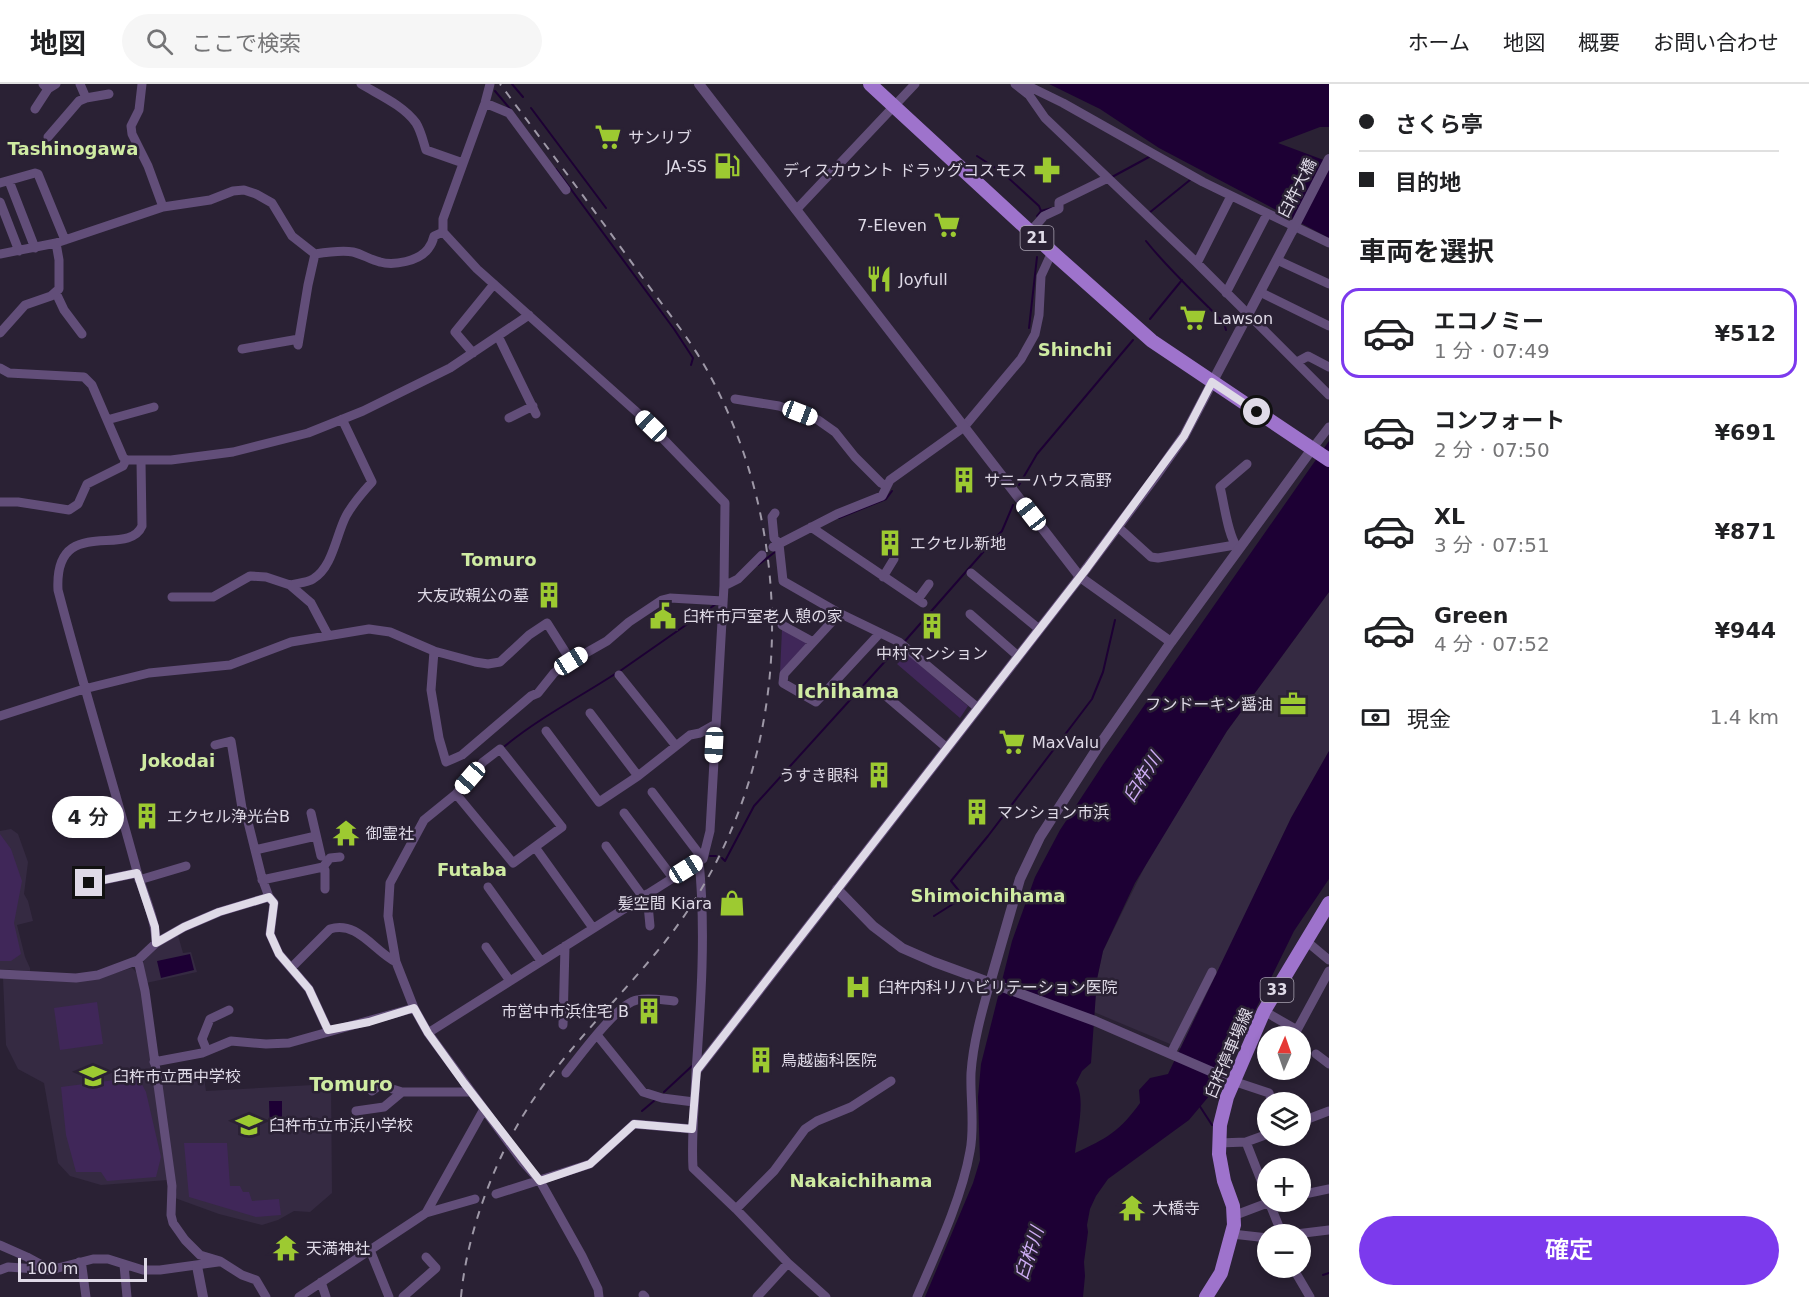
<!DOCTYPE html>
<html lang="ja">
<meta charset="utf-8">
<style>
:root{--surface:#fff;--page:#f6f6f6;--text:#202124;--muted:#757577;--line:#e0e0e0;--accent:#7c3aed}
body{margin:0;font-family:"DejaVu Sans","Noto Sans JP",sans-serif;background:var(--page);color:var(--text);height:100vh;display:flex;flex-direction:column;font-size:22px;white-space:nowrap}
*{box-sizing:border-box;margin:0}
p{font-size:20px;color:var(--muted)}
.icon{flex:none;width:33px;height:33px;fill:none;stroke:currentColor;stroke-width:2;stroke-linecap:round;stroke-linejoin:round}
.map{position:relative;flex:1;overflow:hidden}
.panel{display:flex;flex-direction:column;background:var(--surface);width:480px}
.panel>*{flex:none}
.hud{display:grid;align-content:center;height:132px;padding:0 30px;background:var(--surface)}
.needle{width:39px;rotate:2deg}
.fabs{position:absolute;left:1257px;top:942px;display:grid;gap:12px}
.fabs a{display:grid;place-items:center;width:54px;height:54px;border-radius:50%;background:var(--surface);box-shadow:0 3px 9px #0003;font-size:30px}
.scale{position:absolute;left:18px;bottom:15px;width:129px;box-sizing:border-box;padding-left:6px;border:3px solid #dfdae7;border-top:0;font-size:16px;line-height:21px;white-space:nowrap;color:#dfdae7;-webkit-text-stroke:4px #2a2134;paint-order:stroke}
.end{position:absolute;width:27px;height:27px;margin:-14px;border:8px solid #dfdae7;background:#111;box-shadow:0 0 0 3px #111}
.from{border-radius:50%}
.bubble{position:absolute;height:42px;border-radius:21px;background:var(--surface);box-shadow:0 3px 9px #0003;font-size:20px;font-weight:600;line-height:42px;text-align:center}
.car{position:absolute;width:18px;height:36px;margin:-18px -9px;border-radius:8px;box-shadow:0 0 4px 2px #0007;background:linear-gradient(#fff 24%,#345 0 40%,#fff 0 76%,#345 0 86%,#fff 0)}
.hud b{display:flex;align-items:center;gap:21px;height:57px;font-size:22px}
.hud b+b{border-top:2px solid var(--line)}
.hud i{width:15px;height:15px;background:var(--text)}
ul{padding:0;list-style:none}
li{display:flex;align-items:center;gap:18px;height:90px;margin:0 12px 9px;padding:0 18px;border:3px solid transparent;border-radius:18px}
li div{flex:1}
li b{display:block;font-size:22px}
li em{font-style:normal;font-weight:600}
li.on{border-color:var(--accent)}
li>.icon{width:54px;height:54px;stroke-width:1.5}
h2{padding:0 30px;font-size:27px;line-height:72px}
.pay{display:flex;align-items:center;gap:15px;height:66px;padding:0 30px;font-size:22px}
.pay p{margin-inline-start:auto}
.primary-button{display:flex;gap:12px;margin-top:auto;padding:12px 30px}
.primary-button a{flex:1;height:69px;border-radius:36px;background:var(--accent);color:#fff;font-size:24px;font-weight:600;line-height:69px;text-align:center}
header{display:flex;align-items:center;gap:36px;box-sizing:border-box;height:84px;padding:0 30px;background:var(--surface);border-bottom:2px solid var(--line)}
header strong{font-size:28px}
nav{display:flex;gap:33px;margin-inline-start:auto;font-size:21px}
.search{width:420px;height:54px;background:var(--page);display:flex;align-items:center;gap:15px;box-sizing:border-box;padding:0 21px;border-radius:33px;color:var(--muted);font-size:22px}
main{display:flex;flex:1;min-height:0}
.map>svg:first-child{display:block}
.built{fill:#352a42}
.green{fill:#402759}
.water{fill:#1d0034}
.lines{fill:none;stroke-linecap:round;stroke-linejoin:round}
.stream{stroke:#1d0034;stroke-width:2}
.minor{stroke:#624e79;stroke-width:9}
.tertiary{stroke:#624e79;stroke-width:10}
.primary{stroke:#9e73cc;stroke-width:14}
.rail{stroke:#9e98a7;stroke-width:2;stroke-dasharray:8 8;stroke-linecap:butt}
.tertiary-bridge{stroke:#624e79;stroke-width:10}
.route{stroke:#dfdae7;stroke-width:8}
.labels{text-anchor:middle;dominant-baseline:central;stroke-width:5;stroke-linejoin:round;paint-order:stroke}
.shield{fill:#2a2134;stroke:#a9a2b1;stroke-width:1.5}
.shield-label{font-size:15px;font-weight:bold;fill:#dfdae7}
.poi-label{font-size:16px;fill:#dfdae7;stroke:#2a2134;text-anchor:start}
.street-label{font-size:16px;fill:#dfdae7;stroke:#2a2134}
.neighbourhood-label{font-size:18px;font-weight:bold;fill:#cfeba2;stroke:#2a2134}
.water-label{font-size:18px;font-style:italic;fill:#ceadf4;stroke:#2a2134}
.quarter-label{font-size:20px;font-weight:bold;fill:#cfeba2;stroke:#2a2134}
</style>
<header>
<strong>地図</strong>
<div class="search"><svg class="icon" aria-label="search" viewBox="0 0 24 24"><circle cx="10" cy="10" r="6"/><path d="M15 15l6 6"/></svg>ここで検索</div>
<nav><a>ホーム</a><a>地図</a><a>概要</a><a>お問い合わせ</a></nav>
</header>
<main>
<div class="map">
<svg width="1329" height="1213" viewBox="0 0 1329 1213">
<rect width="100%" height="100%" fill="#2a2134"/>
<path class="built" d="M1329 508V667L1291 734 1182 965 1094 928 1097 895 1103 867 1151 770 1227 647Z
M11 745 18 750 28 778 24 810 28 817 33 837 17 841 25 873 30 884V887L0 885V747Z
M177 848 183 869 191 868 197 888 146 899 142 883 146 871Z
M132 884 136 888 142 905 168 1096 101 1101 70 1092 58 1079 44 999 18 985 6 961 3 894 94 895Z
M204 994 206 1007 331 1000 332 1109 310 1128 294 1127 278 1136 262 1141 219 1130 175 1114 177 1106 161 1001Z"/>
<path class="green" d="M782 545 806 557V562L780 589Z
M907 570 968 622 960 634 897 580Z
M0 750 11 765 22 797 14 839 21 870 11 877H0Z
M97 918 103 960 60 966 54 924Z
M138 993 146 1008 161 1073 156 1093 107 1097 101 1088H76L66 1051 61 1003Z
M184 1059H227L230 1102H240L243 1108H249L252 1117 279 1115 281 1131 256 1133 189 1113Z"/>
<path class="water" d="M1049 0H1329V43H1320L1278 59 1329 78V154L1159 64 1100 25Z
M1329 357V508L1227 647 1135 799 1103 867 1097 895 1091 979 1082 987 1076 999C1086 1014 1077 1050 1075 1069 1106 1055 1120 1047 1140 1019L1139 1006 1150 994 1168 990 1291 734 1329 667V795L1294 847 1226 986 1210 1011 1189 1036 1108 1095 1096 1112 1090 1125 1087 1141 1088 1148 1084 1178 1085 1192 1083 1213H925L973 1099 980 1076 978 1013 981 980 1012 857 1035 793 1060 746 1104 679Z
M190 870 194 886 161 894 157 877Z
M269 1017H282V1048H270Z"/>
<g class="lines">
<path class="stream" d="M512 0 523 13
M495 7 511 26
M531 24 606 124
M977 72 1003 89 1039 122 1041 127
M556 85 674 245 693 274 691 281
M1112 93 1149 73
M1149 129 1190 96
M1037 132 1041 127 1052 124
M1146 157C1169 186 1198 212 1224 239L1226 246
M1150 235 1182 196
M1029 244 1037 173
M1019 401 1037 370 1133 256
M839 434 886 415 892 407
M997 452 1002 447 1013 421
M758 481 775 468
M905 557 992 458
M620 587 716 520
M505 662C539 634 578 614 615 590
M710 772H716
M722 774 725 777 754 722 898 563
M934 832 964 813 951 797 988 752 1092 615 1103 588 1115 536
M664 1008 692 982
M1199 1021 1212 1041
M642 1027 655 1016
M1323 1191 1329 1189"/>
<path class="minor" d="M43 0 48 5 56 0
M80 0 86 14
M142 0 139 26 131 42 132 50 148 82 163 123
M361 0C379 11 403 21 416 39 421 47 423 57 426 66L463 79
M1015 0 1029 11 1045 34 1197 179 1329 311
M1024 0 1063 19 1203 98 1329 159
M485 19 509 29 566 106
M35 25 48 5
M48 53 79 17 86 14 109 10
M9 97 35 164
M0 99 35 89 38 90 65 156
M0 118 19 167
M796 126 915 0
M1030 148 1044 132 1059 125V118L1108 94
M0 170 56 159 163 123 210 116 233 107 244 106 256 110 272 119 292 152 315 170C328 168 341 166 353 168 362 170 371 176 380 178 394 182 419 177 428 165 431 161 433 157 434 152L443 148
M1277 176 1329 200
M1197 179 1231 112
M1260 208 1329 242
M56 209 64 226 82 250
M1226 209 1267 130
M0 249 25 221 51 212 59 205V176L56 159
M498 252 536 330
M298 261 308 201 315 170
M242 265 299 255
M473 269 455 248 494 200
M1297 278 1308 272 1329 283
M0 284 9 289 84 293 92 301 123 373 126 376
M735 315 779 322 818 336 835 348 855 373 881 399 887 402
M509 334 533 322
M107 336 154 323
M1312 365 1329 343
M141 377 142 442C128 475 54 429 58 506 82 598 110 688 135 780 141 806 156 833 156 859
M0 418H18L69 426 78 420 87 400 123 382 126 376H171L233 368 308 349 363 327 450 284 529 231
M775 429 772 433 774 454 779 460 783 497 837 528 899 558 978 624
M811 443 923 519
M1118 443 1151 473 1158 474 1235 461
M773 463 837 430 882 412 890 396 964 343 1021 275 1035 250 1039 231 1041 192 1052 168
M1238 464C1228 454 1224 418 1220 403L1247 380
M971 489 1039 545
M883 493 894 475
M724 502 738 495 762 471
M172 513H213L250 492 266 493 290 501
M918 515 929 500
M839 530 784 590 783 599 816 618 880 549
M970 530 1018 572
M782 541 813 558
M328 551 311 519 290 501C297 499 307 499 313 495 333 483 336 451 346 432 353 419 362 409 372 398L342 335
M434 567 431 606 439 654 446 678 462 671 531 612 538 609 554 589 563 582 607 557 629 538 662 516 670 514 723 517
M619 591 676 662
M879 606 947 664
M590 629 638 692
M0 632 84 605 149 589 230 581 291 558 369 545 390 548 434 567 475 578 488 580 500 578 529 551 547 539 571 577
M546 647 599 718 638 692 690 651 700 649 716 640
M215 661 231 657 242 724 248 738 262 794 269 813 274 819 270 850 279 870 309 905 328 946
M652 708 703 775
M456 710 513 779 562 743 500 665 483 678 456 710 424 736 390 799 388 832 396 878 414 924 428 949 523 1078 540 1097 582 1172 598 1205 599 1213
M311 729 321 772
M624 729 673 794
M606 762 643 813
M535 763 593 844
M255 766 316 752
M699 777C706 847 701 918 696 988 695 1020 691 1052 693 1084L736 1125 788 1179 826 1213
M323 783 330 774 340 773
M139 796 186 782
M262 796 323 783 325 786V805
M89 799 137 789
M488 803 541 877
M647 810 650 842
M1305 856 1329 876
M486 863 510 897
M138 876 145 907 172 1102 171 1131 173 1139 185 1156 200 1171 220 1177 242 1191 256 1196 266 1213
M291 884 330 845C357 836 374 867 396 878
M0 890 76 894 98 891 138 876 156 859 184 843 219 828 269 813
M1264 927 1297 946 1329 887
M563 941 565 862
M428 949 703 775 710 747 724 502 725 419 640 331 477 185 443 148V135L485 19 490 0
M597 951 643 1008 662 1014 694 1018
M207 967 202 955 210 935 229 926
M1171 969 1212 888
M1316 970 1329 980
M154 978 202 969 231 957 266 960 289 959 414 924
M566 989C579 973 618 919 637 916 648 913 662 916 674 917
M1233 997 1269 1009 1272 1018
M372 1007 380 1001 402 1008H471
M356 1027 384 1023 402 1008
M1300 1038 1329 1027
M1246 1058 1268 1114
M1219 1059 1246 1058 1268 1050
M496 1110 590 1080 634 1040 692 1045
M1300 1111 1329 1105
M1269 1118 1282 1150
M736 1125 774 1087 805 1045 817 1037 851 1023 891 997
M426 1129 484 1025
M1233 1132 1270 1118
M1232 1150 1268 1154
M1296 1150 1329 1146
M0 1161 27 1173 49 1185
M370 1166 389 1213
M79 1178 82 1183 86 1213
M124 1181 127 1213
M1293 1184 1310 1213
M0 1186 8 1183 50 1186 93 1175H108L143 1186H160L218 1178
M321 1198 326 1213
M643 1211 645 1213
M299 1213 426 1129 475 1115
M403 1213 436 1184 426 1173
M757 1213 788 1179
M917 1213C936 1169 962 1114 970 1067 975 1042 970 1014 971 989 973 959 982 927 990 899"/>
<path class="tertiary" d="M699 0 1080 493 1171 558
M837 805 873 842 902 864 934 878 1095 937 1233 997
M990 899 1020 795 1040 753 1098 663 1171 558 1312 365
M697 986 1080 493 1155 393 1184 352 1292 147
M197 1182 203 1213"/>
<path class="primary" d="M870 0 1052 168 1152 257 1329 376
M1206 1213 1221 1189 1234 1141 1233 1122 1224 1097 1219 1070 1220 1041 1227 1013 1264 927 1329 819"/>
<path class="rail" d="M461 1213C467 1146 497 1068 535 1013 570 962 615 918 655 870 792 709 808 469 707 286 688 252 662 221 640 190 594 126 547 63 500 0"/>
<path class="tertiary-bridge" d="M1292 147 1329 75"/>
</g>
<g class="lines">
<path class="route" d="M89 799 137 789 155 843 156 859 184 843 219 828 269 813 274 819 270 850 279 870 309 905 328 946 369 938 414 924 428 949 464 999 540 1097 590 1080 634 1040 692 1045 697 986 1087 484 1184 352 1212 298 1257 328"/>
</g>
<defs>
<g id="supermarket-bare" transform="scale(2.07)"><path d="M-6-5.5h2.5l.6 2H6L4.5 2H-2.5L-4.4-4H-6ZM-1.5 3.2a1.3 1.3 0 1 0 .1 0ZM3 3.2a1.3 1.3 0 1 0 .1 0Z" fill="#9dca31" stroke="#2a2134" stroke-width="2.5" paint-order="stroke"/></g>
<g id="fuel-bare" transform="scale(2.07)"><path d="M-5.5-6h7V0h2V4h1.3V-2.5L3-4.5l.8-.8L6-3V5H2.5V1h-1V6h-7ZM-4.2-4.7v3.2H.2V-4.7Z" fill="#9dca31" stroke="#2a2134" stroke-width="2.5" paint-order="stroke"/></g>
<g id="pharmacy-bare" transform="scale(2.07)"><path d="M-2-6h4v4h4v4h-4v4h-4v-4h-4v-4h4Z" fill="#9dca31" stroke="#2a2134" stroke-width="2.5" paint-order="stroke"/></g>
<g id="restaurant-bare" transform="scale(2.07)"><path d="M-5-6h1v4h1v-4h1v4h1v-4h1v5L-1.5 .5V6h-2V.5L-5-1ZM5-6V6H3V1.5H1.5Q1.5-4 5-6Z" fill="#9dca31" stroke="#2a2134" stroke-width="2.5" paint-order="stroke"/></g>
<g id="building-bare" transform="scale(2.07)"><path d="M-4-6H4V6H1V3H-1V6H-4ZM-2.5-4.3h1.7v1.8h-1.7ZM.8-4.3h1.7v1.8H.8ZM-2.5-1h1.7V.8h-1.7ZM.8-1h1.7V.8H.8Z" fill="#9dca31" stroke="#2a2134" stroke-width="2.5" paint-order="stroke"/></g>
<g id="civic-bare" transform="scale(2.07)"><path d="M-.6-6.5H3V-4.5H.6V-3L4-1V1h2V6H-6V1h2V-1L-.6-3ZM-1.2 2.5V6h2.4V2.5Z" fill="#9dca31" stroke="#2a2134" stroke-width="2.5" paint-order="stroke"/></g>
<g id="office-bare" transform="scale(2.07)"><path d="M-6-3h4V-5.5h4V-3h4V5H-6ZM-1-4.5V-3h2v-1.5ZM-6 0V1H6V0Z" fill="#9dca31" stroke="#2a2134" stroke-width="2.5" paint-order="stroke"/></g>
<g id="temple-bare" transform="scale(2.07)"><path d="M0-6L5-2H3V0L6.5 2.5H4V6H1.5V3h-3V6H-4V2.5H-6.5L-3 0V-2H-5Z" fill="#9dca31" stroke="#2a2134" stroke-width="2.5" paint-order="stroke"/></g>
<g id="shop-bare" transform="scale(2.07)"><path d="M-5-2.5h2.3a2.7 3.5 0 0 1 5.4 0H5L5.5 6h-11ZM-1.5-2.5h3a1.5 2.3 0 0 0-3 0Z" fill="#9dca31" stroke="#2a2134" stroke-width="2.5" paint-order="stroke"/></g>
<g id="hospital-bare" transform="scale(2.07)"><path d="M-5-5h3v3.5h4V-5h3V5h-3V1.5h-4V5h-3Z" fill="#9dca31" stroke="#2a2134" stroke-width="2.5" paint-order="stroke"/></g>
<g id="school-bare" transform="scale(2.07)"><path d="M0-5L7-2L0 1L-7-2ZM-4 1L0 2.5L4 1V4Q0 6-4 4Z" fill="#9dca31" stroke="#2a2134" stroke-width="2.5" paint-order="stroke"/></g>
</defs>
<g fill-rule="evenodd">
<use href="#supermarket-bare" x="608" y="53"/>
<use href="#fuel-bare" x="727" y="82"/>
<use href="#pharmacy-bare" x="1047" y="86"/>
<use href="#supermarket-bare" x="947" y="141"/>
<use href="#restaurant-bare" x="879" y="195"/>
<use href="#supermarket-bare" x="1193" y="234"/>
<use href="#building-bare" x="964" y="396"/>
<use href="#building-bare" x="890" y="459"/>
<use href="#building-bare" x="549" y="511"/>
<use href="#civic-bare" x="663" y="532"/>
<use href="#building-bare" x="932" y="542"/>
<use href="#office-bare" x="1293" y="620"/>
<use href="#supermarket-bare" x="1012" y="658"/>
<use href="#building-bare" x="879" y="691"/>
<use href="#building-bare" x="977" y="728"/>
<use href="#building-bare" x="147" y="732"/>
<use href="#temple-bare" x="346" y="749"/>
<use href="#shop-bare" x="732" y="819"/>
<use href="#hospital-bare" x="858" y="903"/>
<use href="#building-bare" x="649" y="927"/>
<use href="#building-bare" x="761" y="976"/>
<use href="#school-bare" x="93" y="992"/>
<use href="#school-bare" x="249" y="1041"/>
<use href="#temple-bare" x="1132" y="1124"/>
<use href="#temple-bare" x="286" y="1164"/>
</g>
<g class="labels">
<g class="shield">
<rect x="1020.5" y="142" width="33" height="24" rx="4.5"/>
<rect x="1260.5" y="894" width="33" height="24" rx="4.5"/>
</g>
<g class="shield-label">
<text x="1037" y="154">21</text>
<text x="1277" y="906">33</text>
</g>
<g class="poi-label">
<text x="628" y="53">サンリブ</text>
<text x="707" y="82" text-anchor="end">JA-SS</text>
<text x="1027" y="86" text-anchor="end">ディスカウント ドラッグコスモス</text>
<text x="927" y="141" text-anchor="end">7-Eleven</text>
<text x="899" y="195">Joyfull</text>
<text x="1213" y="234">Lawson</text>
<text x="984" y="396">サニーハウス高野</text>
<text x="910" y="459">エクセル新地</text>
<text x="529" y="511" text-anchor="end">大友政親公の墓</text>
<text x="683" y="532">臼杵市戸室老人憩の家</text>
<text x="932" y="569" text-anchor="middle">中村マンション</text>
<text x="1273" y="620" text-anchor="end">フンドーキン醤油</text>
<text x="1032" y="658">MaxValu</text>
<text x="859" y="691" text-anchor="end">うすき眼科</text>
<text x="997" y="728">マンション市浜</text>
<text x="167" y="732">エクセル浄光台B</text>
<text x="366" y="749">御霊社</text>
<text x="712" y="819" text-anchor="end">髪空間 Kiara</text>
<text x="878" y="903">臼杵内科リハビリテーション医院</text>
<text x="629" y="927" text-anchor="end">市営中市浜住宅 B</text>
<text x="781" y="976">鳥越歯科医院</text>
<text x="113" y="992">臼杵市立西中学校</text>
<text x="269" y="1041">臼杵市立市浜小学校</text>
<text x="1152" y="1124">大橋寺</text>
<text x="306" y="1164">天満神社</text>
</g>
<g class="street-label">
<text transform="translate(1297 104) rotate(-63)">臼杵大橋</text>
<text transform="translate(1229 969) rotate(-67)">臼杵停車場線</text>
</g>
<g class="neighbourhood-label">
<text x="73" y="64">Tashinogawa</text>
<text x="1075" y="265">Shinchi</text>
<text x="499" y="475">Tomuro</text>
<text x="178" y="676">Jokodai</text>
<text x="472" y="785">Futaba</text>
<text x="988" y="811">Shimoichihama</text>
<text x="861" y="1096">Nakaichihama</text>
</g>
<g class="water-label">
<text transform="translate(1142 693) rotate(-57)">臼杵川</text>
<text transform="translate(1029 1169) rotate(-72)">臼杵川</text>
</g>
<g class="quarter-label">
<text x="848" y="607">Ichihama</text>
<text x="351" y="1000">Tomuro</text>
</g>
</g>
</svg>
<div class="fabs">
<a><svg class="needle" viewBox="-14 -14 28 28"><path d="M0-13l5 13h-10z" fill="#e53935"/><path d="M0 13l5-13h-10z" fill="#757577"/></svg></a>
<a><svg class="icon" aria-label="layers" viewBox="0 0 24 24"><path d="M12 4l9 5-9 5-9-5zM3 14l9 5 9-5"/></svg></a>
<a>+</a>
<a>−</a>
</div>
<div class="scale">100 m</div>
<i class="end from" style="left:1257px;top:328px"></i>
<i class="end" style="left:89px;top:799px"></i>
<div class="bubble" style="left:52px;top:712px;width:72px">4 分</div>
<i class="car" style="left:800px;top:329px;rotate:111deg"></i>
<i class="car" style="left:651px;top:342px;rotate:314deg"></i>
<i class="car" style="left:1031px;top:430px;rotate:322deg"></i>
<i class="car" style="left:571px;top:577px;rotate:58deg"></i>
<i class="car" style="left:714px;top:661px;rotate:183deg"></i>
<i class="car" style="left:470px;top:694px;rotate:221deg"></i>
<i class="car" style="left:686px;top:785px;rotate:58deg"></i>
</div>
<section class="panel">
<div class="hud">
<b><i class="from"></i>さくら亭</b>
<b><i></i>目的地</b>
</div>
<h2>車両を選択</h2>
<ul>
<li class="on"><svg class="icon" aria-label="car" viewBox="0 0 24 24"><path d="M5 17H2v-5l4-1 3-4h7l3 4 3 1v5h-3M9 17h6M6 11h13"/><circle cx="7" cy="17" r="2"/><circle cx="17" cy="17" r="2"/></svg><div><b>エコノミー</b><p>1 分 · 07:49</p></div><em>¥512</em></li>
<li><svg class="icon" aria-label="car" viewBox="0 0 24 24"><path d="M5 17H2v-5l4-1 3-4h7l3 4 3 1v5h-3M9 17h6M6 11h13"/><circle cx="7" cy="17" r="2"/><circle cx="17" cy="17" r="2"/></svg><div><b>コンフォート</b><p>2 分 · 07:50</p></div><em>¥691</em></li>
<li><svg class="icon" aria-label="car" viewBox="0 0 24 24"><path d="M5 17H2v-5l4-1 3-4h7l3 4 3 1v5h-3M9 17h6M6 11h13"/><circle cx="7" cy="17" r="2"/><circle cx="17" cy="17" r="2"/></svg><div><b>XL</b><p>3 分 · 07:51</p></div><em>¥871</em></li>
<li><svg class="icon" aria-label="car" viewBox="0 0 24 24"><path d="M5 17H2v-5l4-1 3-4h7l3 4 3 1v5h-3M9 17h6M6 11h13"/><circle cx="7" cy="17" r="2"/><circle cx="17" cy="17" r="2"/></svg><div><b>Green</b><p>4 分 · 07:52</p></div><em>¥944</em></li>
</ul>
<div class="pay"><svg class="icon" aria-label="cash" viewBox="0 0 24 24"><path d="M3 7h18v10H3z"/><circle cx="12" cy="12" r="2"/></svg>現金<p>1.4 km</p></div>
<div class="primary-button"><a>確定</a></div>
</section>
</main>
